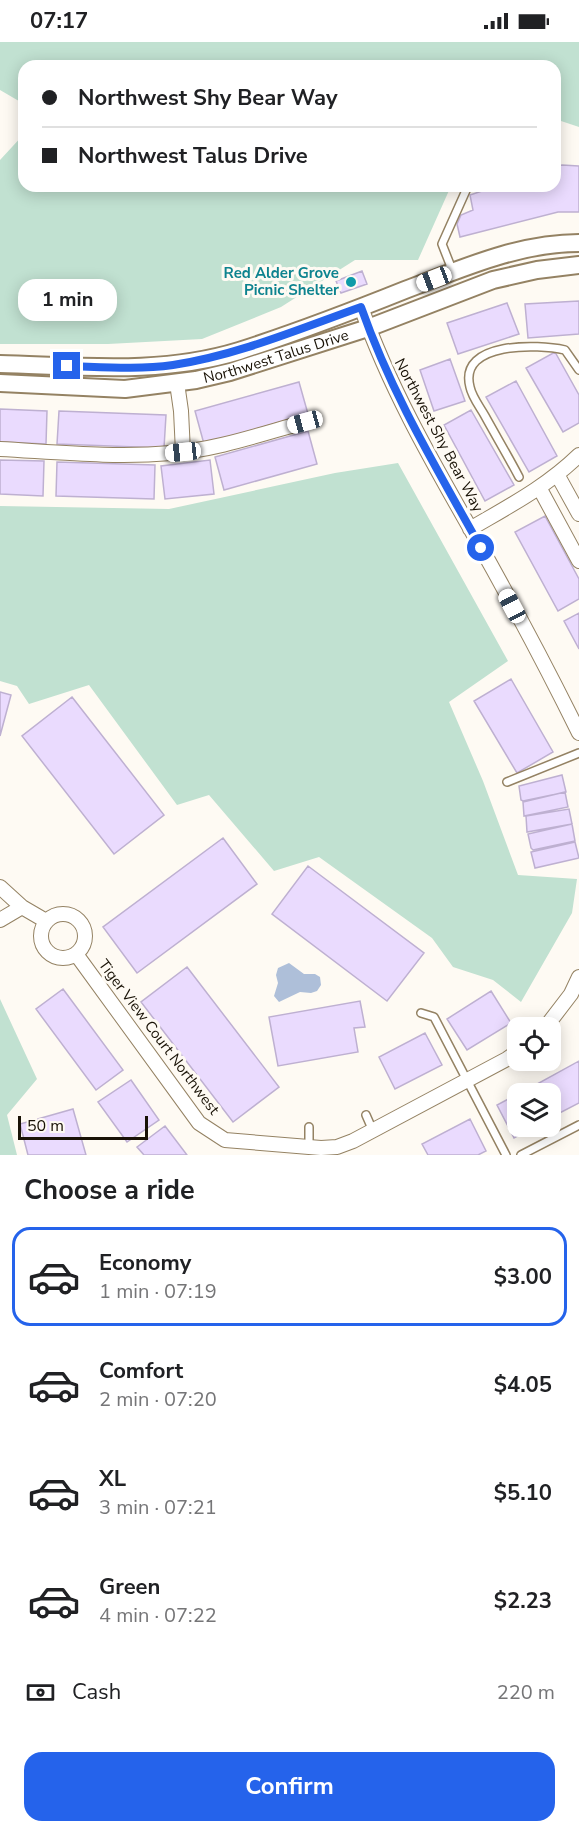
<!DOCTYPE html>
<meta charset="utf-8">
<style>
:root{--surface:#fff;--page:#f2f2f2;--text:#202124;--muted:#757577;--line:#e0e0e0;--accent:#2563eb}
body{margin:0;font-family:"Nunito Sans",sans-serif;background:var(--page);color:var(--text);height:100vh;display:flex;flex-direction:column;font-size:22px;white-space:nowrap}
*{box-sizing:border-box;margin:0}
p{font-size:20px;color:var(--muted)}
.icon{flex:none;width:33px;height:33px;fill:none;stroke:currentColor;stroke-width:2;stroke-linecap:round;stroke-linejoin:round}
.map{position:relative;height:1113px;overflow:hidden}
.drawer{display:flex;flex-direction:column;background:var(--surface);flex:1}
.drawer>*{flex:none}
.banner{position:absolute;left:18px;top:18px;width:543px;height:132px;border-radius:18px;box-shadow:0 3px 15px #0003;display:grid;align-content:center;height:132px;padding:0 24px;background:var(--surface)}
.controls{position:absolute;left:507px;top:975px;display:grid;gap:12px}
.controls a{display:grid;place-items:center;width:54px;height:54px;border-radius:12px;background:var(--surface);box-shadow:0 3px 15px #0003;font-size:30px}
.scale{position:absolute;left:18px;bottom:15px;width:130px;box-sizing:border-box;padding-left:6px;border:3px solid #191206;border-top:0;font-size:16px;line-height:21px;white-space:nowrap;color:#191206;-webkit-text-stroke:4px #fefaf3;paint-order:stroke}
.end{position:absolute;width:27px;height:27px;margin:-14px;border:8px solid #2563eb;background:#fff;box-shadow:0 0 0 3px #fff}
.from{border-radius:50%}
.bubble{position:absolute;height:42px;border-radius:18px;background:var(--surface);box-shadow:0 3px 15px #0003;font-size:20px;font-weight:700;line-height:42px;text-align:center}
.car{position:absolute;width:18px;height:36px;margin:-18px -9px;border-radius:8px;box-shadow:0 0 4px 2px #0007;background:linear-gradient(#fff 24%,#345 0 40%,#fff 0 76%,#345 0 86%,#fff 0)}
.banner b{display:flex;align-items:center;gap:21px;height:57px;font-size:22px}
.banner b+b{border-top:2px solid var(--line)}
.banner i{width:15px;height:15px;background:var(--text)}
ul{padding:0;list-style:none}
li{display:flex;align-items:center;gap:18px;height:99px;margin:0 12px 9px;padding:0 12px;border:3px solid transparent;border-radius:18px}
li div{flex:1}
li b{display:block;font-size:22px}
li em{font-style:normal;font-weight:700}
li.active{border-color:var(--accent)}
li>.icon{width:54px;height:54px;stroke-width:1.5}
h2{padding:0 24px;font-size:27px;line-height:72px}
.pay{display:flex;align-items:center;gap:15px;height:66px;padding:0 24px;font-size:22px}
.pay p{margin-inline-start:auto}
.primary-button{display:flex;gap:12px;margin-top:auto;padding:12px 24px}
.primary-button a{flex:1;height:69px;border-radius:18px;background:var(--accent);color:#fff;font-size:24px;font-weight:700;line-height:69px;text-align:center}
.status{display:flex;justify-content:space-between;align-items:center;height:42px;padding:0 30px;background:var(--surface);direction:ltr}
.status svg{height:16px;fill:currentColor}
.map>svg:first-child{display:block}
.green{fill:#c1e1d1}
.water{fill:#aebfd9}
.building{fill:#eadbfe;stroke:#beb0d1;stroke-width:1.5}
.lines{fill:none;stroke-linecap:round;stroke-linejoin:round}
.service-casing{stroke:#948263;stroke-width:10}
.minor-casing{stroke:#948263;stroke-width:16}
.tertiary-casing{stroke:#948263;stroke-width:20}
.service{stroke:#fff;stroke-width:7}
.minor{stroke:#fff;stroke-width:14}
.tertiary{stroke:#fff;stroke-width:16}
.route{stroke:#2563eb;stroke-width:8}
.culture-dot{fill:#0f9aa8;stroke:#fefaf3;stroke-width:2}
.labels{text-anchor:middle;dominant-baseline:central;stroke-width:6;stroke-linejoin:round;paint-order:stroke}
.culture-label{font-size:15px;font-weight:bold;fill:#0d838f;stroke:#fefaf3;text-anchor:end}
.street-label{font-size:15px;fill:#191206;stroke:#fefaf3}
</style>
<div class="status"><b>07:17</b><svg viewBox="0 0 49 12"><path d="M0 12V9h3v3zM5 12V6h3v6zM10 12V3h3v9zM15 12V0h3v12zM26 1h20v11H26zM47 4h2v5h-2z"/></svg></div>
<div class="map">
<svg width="579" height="1113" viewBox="0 0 579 1113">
<rect width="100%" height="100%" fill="#fefaf3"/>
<path class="green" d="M0 0H579V85L555 77V24H24V62L0 48Z
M24 92V144H451L418 218H355L281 265 202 297 108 302H0V118Z
M398 421 508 619 449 660 483 739 518 833 577 837 572 871 521 960 493 938 453 925 432 896 319 815 274 829 209 753 177 763 89 643 29 662 17 644 0 639V464L169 467 335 431Z
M0 957 37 1037 7 1073 17 1113H0Z"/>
<path class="water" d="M289 921 304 932H315L320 935 321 943 317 949 311 951 300 950 279 960 274 954 278 941 276 933 278 926Z"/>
<path class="building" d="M562 123 579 124V170H558L460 195 457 182 461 173 473 168 470 153 485 148 484 144H555V125Z
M362 229 367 242 341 251 336 239Z
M579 259V292L528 296 525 262Z
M507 261 519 292 458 312 447 281Z
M555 310 579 353V381L563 390 526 326Z
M450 317 465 359 434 369 420 328Z
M516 339 557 414 529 430 486 355Z
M299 340 308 372 204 402 195 369Z
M0 367 47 369 46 402 0 400Z
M471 368 514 443 485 459 444 383Z
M59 369 166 373 164 406 57 402Z
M308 389 317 422 224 448 215 415Z
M0 418 44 419 43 454 0 452Z
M210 418 214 452 165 457 161 424Z
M57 420 155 423 154 457 56 454Z
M545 474 579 537V557L558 569 515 490Z
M579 571V607L564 579Z
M511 637 553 710 517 731 474 659Z
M0 650 11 653 0 694Z
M72 655 164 773 114 812 22 694Z
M562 733 566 750 523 759 521 758 519 744Z
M565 750 568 765 524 774 523 760Z
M569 767 572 782 527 790 526 774Z
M572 782 575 799 533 808 531 806 528 792Z
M223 796 257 842 137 931 103 885Z
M575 800 579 816 535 826 531 810Z
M308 824 424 911 387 959 272 872Z
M187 925 279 1045 233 1080 141 960Z
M63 947 123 1028 96 1048 36 967Z
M491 949 511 981 467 1008 447 977Z
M360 959 365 985 354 986 358 1010 278 1024 269 975Z
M425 991 442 1023 395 1047 379 1015Z
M579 1019V1061L550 1076V1052H519Z
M131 1038 159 1078 127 1100 98 1060Z
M518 1052V1084H535L514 1096 497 1063Z
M73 1067 86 1113H28L20 1082Z
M470 1077 486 1109 478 1113H428L422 1102Z
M165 1084 187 1113H144L137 1105Z"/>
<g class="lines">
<g class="service-casing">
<path id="service" d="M453 230 442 202 468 144
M519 435C508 414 496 394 485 374 480 365 472 355 470 345 458 299 539 302 565 308L579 328
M507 740 579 711
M421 971 434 975 506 1113
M366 1073 373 1089
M309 1085V1105
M521 1113 579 1083"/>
</g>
<g class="minor-casing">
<path id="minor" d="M361 265C389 344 429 414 470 486 508 553 545 622 579 691
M177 341 181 369 183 410
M0 407C56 410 114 416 171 411 216 408 261 392 305 380
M558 434 579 472
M540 447 579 519
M470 487C509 464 546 445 579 413
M0 845 22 865 46 879
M41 894a22 22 0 1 1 44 0a22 22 0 1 1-44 0Z
M0 878 22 865
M76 912 199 1081 225 1098 321 1106 337 1105 353 1099 507 1017 518 1009
M545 986 571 952 579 935"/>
</g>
<g class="tertiary-casing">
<g id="tertiary">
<path d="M0 322C80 324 161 333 239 309 295 291 350 270 405 248 461 227 518 201 579 201"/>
<path id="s1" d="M0 341 125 347 196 338 230 330 368 286 493 238 537 228 579 223"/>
</g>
</g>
<use href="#service" class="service"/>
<use href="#minor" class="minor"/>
<use href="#tertiary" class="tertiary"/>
</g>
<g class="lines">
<path class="route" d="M67 324C102 325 138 328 173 323 238 313 299 287 361 265 392 353 436 425 481 506"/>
</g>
<circle class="culture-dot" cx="351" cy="240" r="6"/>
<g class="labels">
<g class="culture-label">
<text x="339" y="231">Red Alder Grove<tspan x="339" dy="17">Picnic Shelter</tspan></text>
</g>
<g class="street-label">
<text stroke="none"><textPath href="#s1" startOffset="280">Northwest Talus Drive</textPath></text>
<text transform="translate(439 393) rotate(62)">Northwest Shy Bear Way</text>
<text transform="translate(159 995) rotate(53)">Tiger View Court Northwest</text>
</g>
</g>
</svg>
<div class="controls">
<a><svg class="icon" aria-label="locate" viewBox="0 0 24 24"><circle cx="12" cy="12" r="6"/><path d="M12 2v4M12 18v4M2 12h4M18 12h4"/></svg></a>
<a><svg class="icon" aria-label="layers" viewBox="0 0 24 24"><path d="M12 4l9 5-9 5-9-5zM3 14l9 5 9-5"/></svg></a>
</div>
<div class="scale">50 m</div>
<i class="end from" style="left:481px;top:506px"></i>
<i class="end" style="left:67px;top:324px"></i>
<div class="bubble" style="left:18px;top:237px;width:99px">1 min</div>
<i class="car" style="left:434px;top:237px;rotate:249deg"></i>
<i class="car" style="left:305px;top:380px;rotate:255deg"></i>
<i class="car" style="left:183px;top:410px;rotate:264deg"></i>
<i class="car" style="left:512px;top:564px;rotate:332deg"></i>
<div class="banner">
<b><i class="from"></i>Northwest Shy Bear Way</b>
<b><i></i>Northwest Talus Drive</b>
</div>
</div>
<section class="drawer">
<h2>Choose a ride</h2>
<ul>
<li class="active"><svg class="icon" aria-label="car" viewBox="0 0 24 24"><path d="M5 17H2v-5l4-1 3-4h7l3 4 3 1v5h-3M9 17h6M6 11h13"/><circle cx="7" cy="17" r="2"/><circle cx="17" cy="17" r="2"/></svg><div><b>Economy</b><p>1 min · 07:19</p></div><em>$3.00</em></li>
<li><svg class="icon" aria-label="car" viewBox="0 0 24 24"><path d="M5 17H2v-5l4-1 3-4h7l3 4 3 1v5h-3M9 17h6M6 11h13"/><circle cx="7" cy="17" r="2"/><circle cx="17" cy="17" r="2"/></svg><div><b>Comfort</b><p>2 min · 07:20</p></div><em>$4.05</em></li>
<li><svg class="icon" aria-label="car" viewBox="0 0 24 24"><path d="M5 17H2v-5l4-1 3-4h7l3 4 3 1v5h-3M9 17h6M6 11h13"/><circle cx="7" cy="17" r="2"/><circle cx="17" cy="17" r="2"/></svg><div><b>XL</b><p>3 min · 07:21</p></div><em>$5.10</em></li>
<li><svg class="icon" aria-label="car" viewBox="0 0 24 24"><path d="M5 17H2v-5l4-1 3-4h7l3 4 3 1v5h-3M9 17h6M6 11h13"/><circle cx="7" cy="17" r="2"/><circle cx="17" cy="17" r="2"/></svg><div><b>Green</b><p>4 min · 07:22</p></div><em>$2.23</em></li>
</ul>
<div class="pay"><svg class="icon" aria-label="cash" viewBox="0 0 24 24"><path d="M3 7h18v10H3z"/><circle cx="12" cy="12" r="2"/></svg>Cash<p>220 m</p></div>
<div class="primary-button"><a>Confirm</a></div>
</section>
